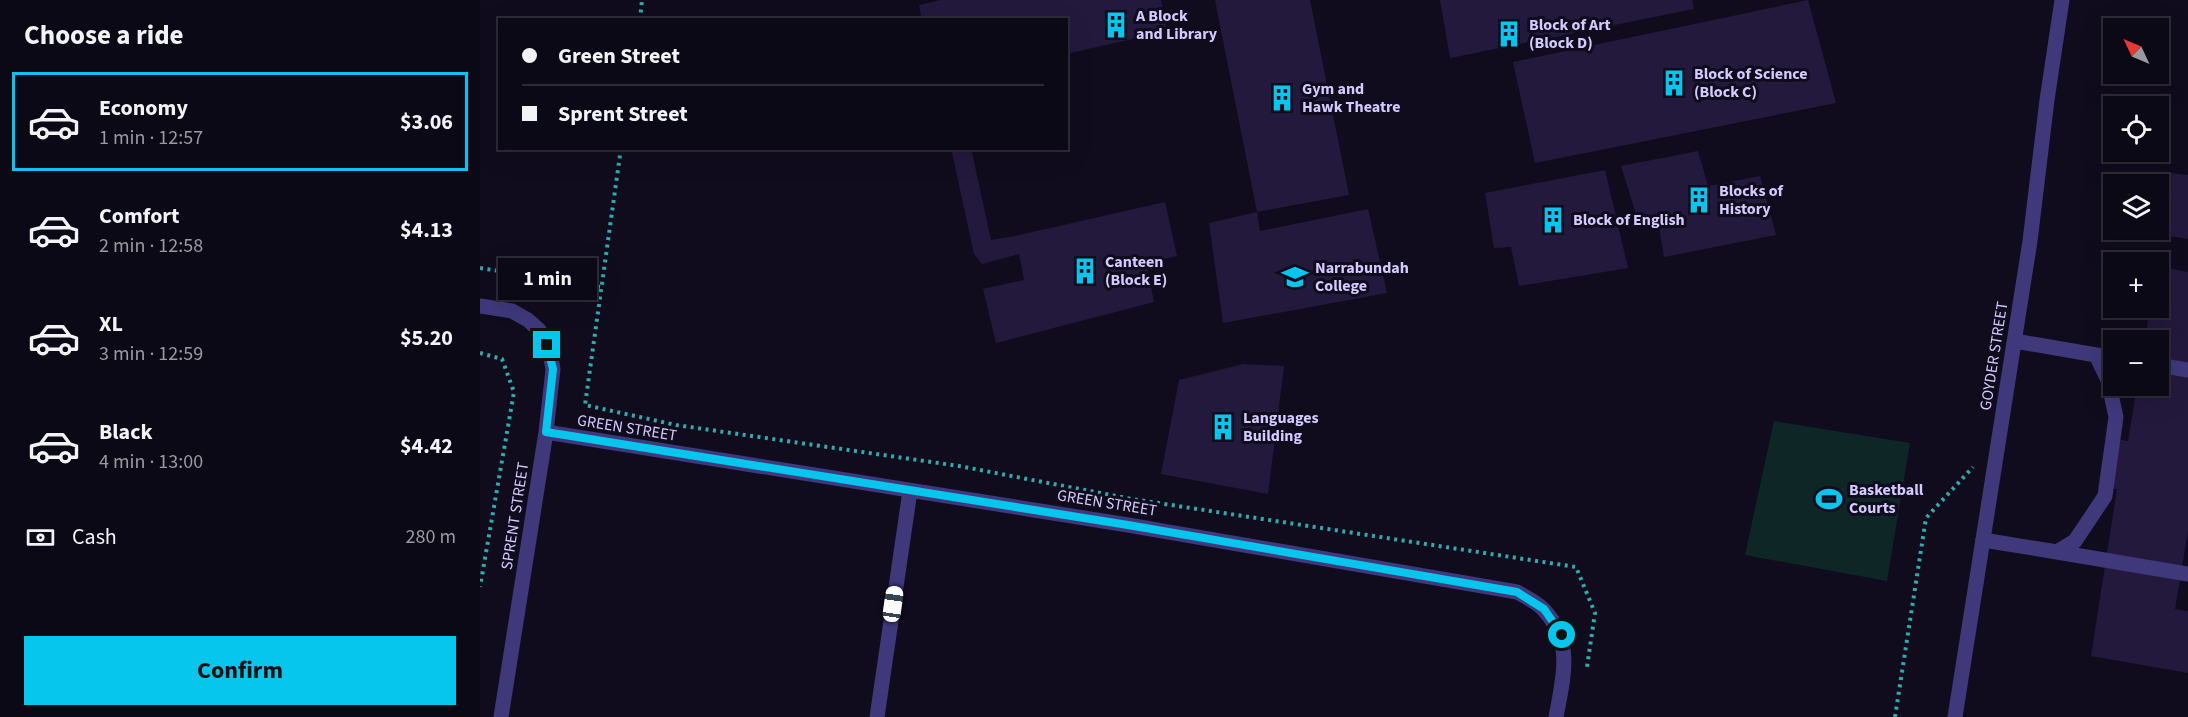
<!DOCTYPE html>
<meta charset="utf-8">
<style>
:root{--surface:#0c0916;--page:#1a1723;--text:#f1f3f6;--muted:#9a9aa1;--line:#2c2a35;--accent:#07c6ed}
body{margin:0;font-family:"Source Sans 3",sans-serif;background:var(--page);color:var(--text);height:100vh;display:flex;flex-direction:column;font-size:22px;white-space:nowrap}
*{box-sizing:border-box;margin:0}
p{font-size:20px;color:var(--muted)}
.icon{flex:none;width:33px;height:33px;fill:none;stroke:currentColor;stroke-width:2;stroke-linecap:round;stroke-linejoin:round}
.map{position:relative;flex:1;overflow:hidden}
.panel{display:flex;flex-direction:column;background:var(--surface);width:480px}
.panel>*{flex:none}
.banner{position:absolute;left:18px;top:18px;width:570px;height:132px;border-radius:0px;box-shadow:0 6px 24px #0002,0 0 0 2px var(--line);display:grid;align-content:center;height:132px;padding:0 24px;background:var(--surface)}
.needle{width:39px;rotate:314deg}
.fabs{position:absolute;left:1623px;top:18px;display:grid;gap:12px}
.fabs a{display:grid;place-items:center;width:66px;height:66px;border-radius:0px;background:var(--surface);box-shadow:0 6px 24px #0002,0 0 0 2px var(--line);font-size:30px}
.end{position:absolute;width:27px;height:27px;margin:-14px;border:8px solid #07c6ed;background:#111;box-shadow:0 0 0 3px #111}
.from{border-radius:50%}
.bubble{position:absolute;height:42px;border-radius:0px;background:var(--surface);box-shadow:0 6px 24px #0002,0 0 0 2px var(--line);font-size:20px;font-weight:700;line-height:42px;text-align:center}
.car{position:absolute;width:18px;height:36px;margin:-18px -9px;border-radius:8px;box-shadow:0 0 4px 2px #0007;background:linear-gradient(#fff 24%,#345 0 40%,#fff 0 76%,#345 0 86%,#fff 0)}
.banner b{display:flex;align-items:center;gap:21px;height:57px;font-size:22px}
.banner b+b{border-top:2px solid var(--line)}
.banner i{width:15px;height:15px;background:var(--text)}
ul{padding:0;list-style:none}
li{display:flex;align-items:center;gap:18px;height:99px;margin:0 12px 9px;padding:0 12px;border:3px solid transparent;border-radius:0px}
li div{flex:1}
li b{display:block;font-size:22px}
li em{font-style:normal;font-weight:700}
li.selected{border-color:var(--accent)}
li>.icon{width:54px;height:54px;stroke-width:1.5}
h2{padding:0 24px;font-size:27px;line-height:72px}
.pay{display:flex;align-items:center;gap:15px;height:66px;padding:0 24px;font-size:22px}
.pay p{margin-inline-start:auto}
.action{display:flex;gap:12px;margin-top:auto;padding:12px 24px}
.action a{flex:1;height:69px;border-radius:0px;background:var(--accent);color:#111;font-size:24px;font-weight:700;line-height:69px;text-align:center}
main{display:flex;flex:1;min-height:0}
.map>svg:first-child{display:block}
.green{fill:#0f2627}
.building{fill:#23193d}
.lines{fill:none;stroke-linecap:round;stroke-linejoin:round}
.path{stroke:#30aaab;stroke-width:4;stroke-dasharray:3 4.5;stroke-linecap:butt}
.service{stroke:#3f387b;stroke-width:15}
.minor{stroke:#3f387b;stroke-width:15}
.tertiary{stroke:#3f387b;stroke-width:15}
.route{stroke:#07c6ed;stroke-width:8}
.labels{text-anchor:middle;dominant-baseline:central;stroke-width:6;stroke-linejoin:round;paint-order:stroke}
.poi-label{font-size:16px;font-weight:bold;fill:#d3cafd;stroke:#100c1d;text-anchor:start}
.street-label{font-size:16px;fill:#d3cafd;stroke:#100c1d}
</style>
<main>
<section class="panel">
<h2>Choose a ride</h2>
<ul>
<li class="selected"><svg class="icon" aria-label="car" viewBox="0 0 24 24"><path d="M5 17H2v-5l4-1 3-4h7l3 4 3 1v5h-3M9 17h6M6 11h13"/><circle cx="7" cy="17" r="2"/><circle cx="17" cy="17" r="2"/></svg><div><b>Economy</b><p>1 min · 12:57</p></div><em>$3.06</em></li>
<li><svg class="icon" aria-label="car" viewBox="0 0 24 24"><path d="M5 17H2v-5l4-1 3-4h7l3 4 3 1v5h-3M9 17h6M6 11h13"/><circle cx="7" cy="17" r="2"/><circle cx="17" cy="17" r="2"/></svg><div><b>Comfort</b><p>2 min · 12:58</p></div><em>$4.13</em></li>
<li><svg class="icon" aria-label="car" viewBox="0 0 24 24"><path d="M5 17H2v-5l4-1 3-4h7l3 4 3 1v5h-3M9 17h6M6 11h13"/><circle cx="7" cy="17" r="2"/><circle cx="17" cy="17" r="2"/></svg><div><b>XL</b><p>3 min · 12:59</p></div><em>$5.20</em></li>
<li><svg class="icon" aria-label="car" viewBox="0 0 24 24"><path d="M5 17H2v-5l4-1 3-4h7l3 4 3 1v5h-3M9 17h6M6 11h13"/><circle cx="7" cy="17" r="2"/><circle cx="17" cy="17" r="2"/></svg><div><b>Black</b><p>4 min · 13:00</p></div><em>$4.42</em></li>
</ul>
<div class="pay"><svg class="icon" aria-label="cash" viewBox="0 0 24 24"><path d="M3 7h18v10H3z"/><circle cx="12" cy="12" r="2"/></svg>Cash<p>280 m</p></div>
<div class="action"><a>Confirm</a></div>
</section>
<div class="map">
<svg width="1708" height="717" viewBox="0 0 1708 717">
<rect width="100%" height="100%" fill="#100c1d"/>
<path class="green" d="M1294 421 1430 443 1407 581 1265 555Z"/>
<path class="building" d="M460 0H681L687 31 586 54V20H442L439 5Z
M735 0H830L869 195 777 212Z
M960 0H1212L1214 9 970 58Z
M1328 0 1356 103 1055 163 1033 62Z
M471 148H491L511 240 535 236 685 202 697 256 666 263 674 302 516 343 503 289 544 280 539 254 502 264 494 254Z
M1218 151 1228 186 1280 176 1296 235 1184 257 1177 215 1157 217 1141 166Z
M1125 170 1148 268 1039 286 1031 247 1014 248 1005 193Z
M1690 173 1708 175V239L1681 235Z
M888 209 907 293 743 323 729 223 777 212 780 231Z
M1678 266 1708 272V531L1695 609 1708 611V673L1611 656 1637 489 1618 488 1626 438 1648 441 1657 386H1678V340H1665L1670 308H1678Z
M763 364 804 366 788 494 681 474 699 380Z"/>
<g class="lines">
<path class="path" d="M160 20 162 0
M141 148 105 405 196 425 479 466 652 499 1096 567 1115 613 1107 667
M0 268 120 287
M0 353 22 359 34 392 0 587
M1415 717 1446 518 1493 467"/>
<path class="service" d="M1616 355 1634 358
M1678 365 1708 370
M1503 540 1577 552 1595 541 1625 496 1636 417 1628 380 1616 355 1535 341
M1577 552 1708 574"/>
<path class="minor" d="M0 306 32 311 48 320 59 330 63 337 70 353 73 369 66 432 21 717
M66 432 648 525 1037 592C1046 597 1058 603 1064 610 1094 642 1083 679 1076 717
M397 717 430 491"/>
<path class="tertiary" d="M1475 717 1550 241 1567 100 1582 0"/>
</g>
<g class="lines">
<path class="route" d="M67 345 73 369 66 432 648 525 1037 592 1064 609 1082 635"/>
</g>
<defs>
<g id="building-bare" transform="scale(2.07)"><path d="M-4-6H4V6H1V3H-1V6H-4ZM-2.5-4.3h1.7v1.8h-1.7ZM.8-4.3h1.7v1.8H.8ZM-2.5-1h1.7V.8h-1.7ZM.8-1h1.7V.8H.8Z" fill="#07c6ed" stroke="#100c1d" stroke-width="2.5" paint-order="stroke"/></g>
<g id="school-bare" transform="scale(2.07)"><path d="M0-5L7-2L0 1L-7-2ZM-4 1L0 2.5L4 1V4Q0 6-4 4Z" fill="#07c6ed" stroke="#100c1d" stroke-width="2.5" paint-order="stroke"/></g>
<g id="stadium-bare" transform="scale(2.07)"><path d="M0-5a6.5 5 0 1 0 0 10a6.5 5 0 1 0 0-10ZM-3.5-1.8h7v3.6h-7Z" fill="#07c6ed" stroke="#100c1d" stroke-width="2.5" paint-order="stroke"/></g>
</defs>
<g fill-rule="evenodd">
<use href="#building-bare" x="636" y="25"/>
<use href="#building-bare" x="1029" y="34"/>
<use href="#building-bare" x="1194" y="83"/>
<use href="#building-bare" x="802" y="98"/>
<use href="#building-bare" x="1219" y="200"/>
<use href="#building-bare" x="1073" y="220"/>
<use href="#building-bare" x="605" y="271"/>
<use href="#school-bare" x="815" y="277"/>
<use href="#building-bare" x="743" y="427"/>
<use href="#stadium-bare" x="1349" y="499"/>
</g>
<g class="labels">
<g class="poi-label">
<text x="656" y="16">A Block<tspan x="656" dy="18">and Library</tspan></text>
<text x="1049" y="25">Block of Art<tspan x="1049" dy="18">(Block D)</tspan></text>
<text x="1214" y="74">Block of Science<tspan x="1214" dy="18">(Block C)</tspan></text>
<text x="822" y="89">Gym and<tspan x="822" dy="18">Hawk Theatre</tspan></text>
<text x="1239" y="191">Blocks of<tspan x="1239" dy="18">History</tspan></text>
<text x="1093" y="220">Block of English</text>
<text x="625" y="262">Canteen<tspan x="625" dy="18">(Block E)</tspan></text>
<text x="835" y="268">Narrabundah<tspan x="835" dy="18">College</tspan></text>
<text x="763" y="418">Languages<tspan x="763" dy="18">Building</tspan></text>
<text x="1369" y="490">Basketball<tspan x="1369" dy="18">Courts</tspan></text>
</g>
<g class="street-label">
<text transform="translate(1514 356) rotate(-81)">GOYDER STREET</text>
<text transform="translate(147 428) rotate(9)">GREEN STREET</text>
<text transform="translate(627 503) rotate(9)">GREEN STREET</text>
<text transform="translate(35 516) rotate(-81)">SPRENT STREET</text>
</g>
</g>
</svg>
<div class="fabs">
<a><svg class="needle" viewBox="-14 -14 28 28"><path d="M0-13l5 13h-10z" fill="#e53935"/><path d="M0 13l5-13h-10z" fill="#9a9aa1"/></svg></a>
<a><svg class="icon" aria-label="locate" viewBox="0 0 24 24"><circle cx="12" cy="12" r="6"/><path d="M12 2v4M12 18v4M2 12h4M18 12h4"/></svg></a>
<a><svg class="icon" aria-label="layers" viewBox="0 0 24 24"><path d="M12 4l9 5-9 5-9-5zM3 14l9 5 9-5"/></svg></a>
<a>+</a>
<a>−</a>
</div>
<i class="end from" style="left:1082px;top:635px"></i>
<i class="end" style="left:67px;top:345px"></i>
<div class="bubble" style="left:18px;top:258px;width:99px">1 min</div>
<i class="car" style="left:413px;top:604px;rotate:8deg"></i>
<div class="banner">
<b><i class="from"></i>Green Street</b>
<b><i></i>Sprent Street</b>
</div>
</div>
</main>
